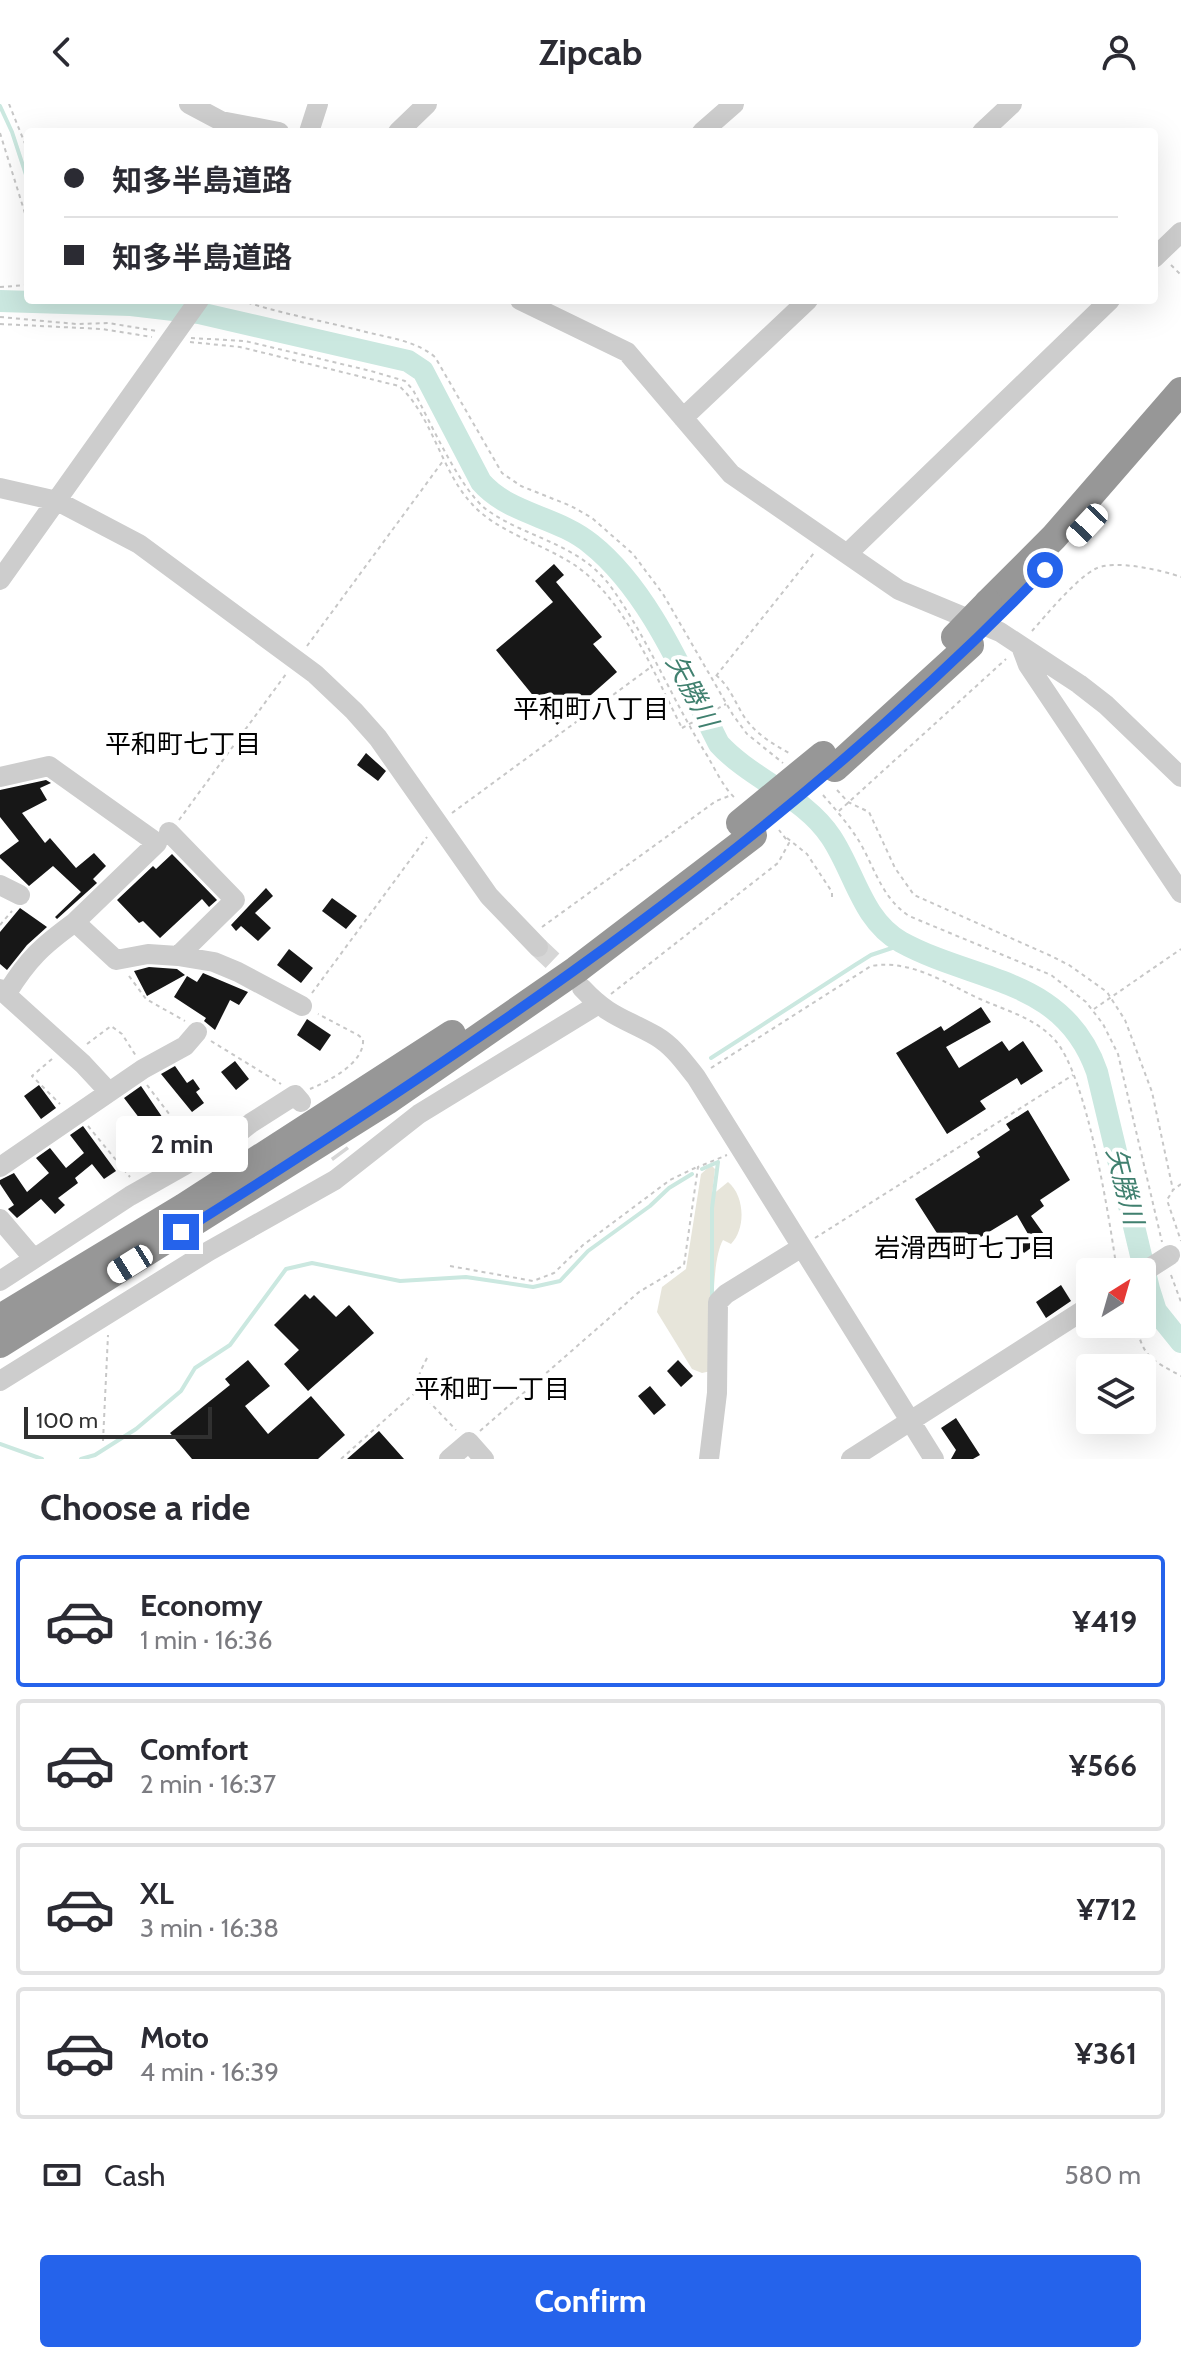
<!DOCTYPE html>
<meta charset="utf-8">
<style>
:root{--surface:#fff;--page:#f2f2f3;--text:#2b2b33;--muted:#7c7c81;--line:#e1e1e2;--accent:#2563eb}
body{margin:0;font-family:Cabin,"Noto Sans JP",sans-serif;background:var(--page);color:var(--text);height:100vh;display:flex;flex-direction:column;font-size:30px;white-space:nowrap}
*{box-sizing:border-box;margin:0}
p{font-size:26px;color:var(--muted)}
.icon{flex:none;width:44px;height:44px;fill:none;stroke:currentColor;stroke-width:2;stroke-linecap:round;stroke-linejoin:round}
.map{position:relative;height:1355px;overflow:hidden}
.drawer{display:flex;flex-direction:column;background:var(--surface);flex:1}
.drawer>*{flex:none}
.top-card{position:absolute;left:24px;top:24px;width:1134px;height:176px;border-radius:8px;box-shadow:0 8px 32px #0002;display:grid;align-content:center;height:176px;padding:0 40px;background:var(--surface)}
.needle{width:52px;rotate:37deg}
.tools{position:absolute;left:1076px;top:1154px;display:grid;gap:16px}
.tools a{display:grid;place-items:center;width:80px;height:80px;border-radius:8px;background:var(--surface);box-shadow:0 8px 32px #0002;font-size:40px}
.scale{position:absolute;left:24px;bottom:20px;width:188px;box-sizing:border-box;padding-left:8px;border:4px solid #303030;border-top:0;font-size:22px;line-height:28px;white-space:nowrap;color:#303030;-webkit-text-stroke:6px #fff;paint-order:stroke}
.end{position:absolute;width:36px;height:36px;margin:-18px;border:10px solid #2563eb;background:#fff;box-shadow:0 0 0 4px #fff}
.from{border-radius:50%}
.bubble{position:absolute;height:56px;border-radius:8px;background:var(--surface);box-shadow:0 8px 32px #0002;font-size:26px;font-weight:700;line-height:56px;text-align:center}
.car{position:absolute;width:24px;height:48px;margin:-24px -12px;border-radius:10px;box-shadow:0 0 6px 2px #0007;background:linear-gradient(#fff 24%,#345 0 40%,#fff 0 76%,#345 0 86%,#fff 0)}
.top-card b{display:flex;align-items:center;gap:28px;height:76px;font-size:30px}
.top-card b+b{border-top:2px solid var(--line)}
.top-card i{width:20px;height:20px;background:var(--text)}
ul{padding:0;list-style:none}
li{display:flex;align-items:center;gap:24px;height:132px;margin:0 16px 12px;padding:0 24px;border:4px solid var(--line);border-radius:8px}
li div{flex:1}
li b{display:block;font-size:30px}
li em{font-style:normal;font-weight:700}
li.on{border-color:var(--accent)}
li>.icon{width:72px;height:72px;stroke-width:1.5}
h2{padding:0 40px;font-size:36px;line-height:96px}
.pay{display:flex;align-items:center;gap:20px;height:88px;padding:0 40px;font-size:30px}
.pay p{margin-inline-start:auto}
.action{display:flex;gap:16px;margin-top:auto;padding:16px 40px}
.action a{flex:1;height:92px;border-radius:8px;background:var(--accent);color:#fff;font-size:32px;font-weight:700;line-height:92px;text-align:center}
header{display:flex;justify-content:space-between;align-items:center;height:104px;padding:0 40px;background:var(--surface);font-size:36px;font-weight:700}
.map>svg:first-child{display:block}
.green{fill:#e7e5da}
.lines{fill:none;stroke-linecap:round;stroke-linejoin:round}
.stream{stroke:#cbe8e0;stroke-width:4}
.river{stroke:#cbe8e0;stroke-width:22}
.building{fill:#171717}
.minor-tunnel{stroke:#d6d6d6;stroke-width:20;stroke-dasharray:20 10;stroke-linecap:butt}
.path{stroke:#c7c7c7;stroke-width:2;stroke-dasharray:4 4;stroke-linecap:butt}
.minor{stroke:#cdcdcd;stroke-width:20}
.highway{stroke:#979797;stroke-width:28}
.path-bridge{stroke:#c7c7c7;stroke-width:2;stroke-dasharray:4 4;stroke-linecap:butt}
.minor-bridge{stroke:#cdcdcd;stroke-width:20}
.highway-bridge{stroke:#979797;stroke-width:28}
.route{stroke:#2563eb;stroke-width:10}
.labels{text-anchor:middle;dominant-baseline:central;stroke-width:8;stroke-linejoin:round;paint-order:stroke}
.water-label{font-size:26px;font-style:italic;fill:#40806f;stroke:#fff}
.neighbourhood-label{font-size:26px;fill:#000;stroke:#fff}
</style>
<header><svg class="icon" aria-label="back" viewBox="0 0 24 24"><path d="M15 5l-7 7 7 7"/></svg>Zipcab<svg class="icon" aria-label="person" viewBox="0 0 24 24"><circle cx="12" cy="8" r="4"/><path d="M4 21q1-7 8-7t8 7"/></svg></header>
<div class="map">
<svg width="1181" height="1355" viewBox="0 0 1181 1355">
<rect width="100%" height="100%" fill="#fff"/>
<path class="green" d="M711 1061 715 1065 712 1091 728 1078C745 1092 746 1125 731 1140L723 1136C710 1159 714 1231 713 1260L711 1267 702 1269 692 1265 657 1208 662 1183 686 1165 701 1070Z"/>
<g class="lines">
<path class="stream" d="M0 2 12 28 28 77
M70 196 71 198
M711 954 855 861 871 851 904 840
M702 1065 718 1058
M712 1194V1104L718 1058
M0 1340 42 1355
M81 1355 95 1351 136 1325 181 1287 195 1264 230 1241 286 1165 312 1159 400 1177 466 1173 533 1183 560 1177 588 1147 650 1102 669 1084 692 1070"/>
<path class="river" d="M0 197 131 201 199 209 408 257 423 267 481 378C510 411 557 412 591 440 650 487 685 574 719 640 752 676 804 692 831 733 855 769 862 816 901 838 976 879 1064 873 1097 968L1149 1185 1156 1207 1181 1238"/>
</g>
<path class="building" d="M554 460 564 471 556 478 602 533 593 540 617 568 557 621 496 546 553 498 535 477Z
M366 649 386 667 378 677 357 661Z
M46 676 51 679 40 684 47 696 22 709 45 739 50 734 76 764 94 749 106 762 93 775 97 779 57 815 55 813 81 788 53 762 29 782 0 754V751L19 737 0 713V686Z
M172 750 217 796 209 803 202 795 160 834 143 817 139 819 117 796 153 762 156 765Z
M266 784 273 792 255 809 271 824 258 837 241 822 236 827 231 821Z
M332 794 357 812 346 825 322 807Z
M20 804 47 823 27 841 7 866 0 860V828Z
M289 845 313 864 301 879 277 861Z
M149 863 177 865 185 871 147 892 134 867Z
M203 869 248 888 239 901 230 896 215 926 204 917 206 914 174 893 187 872 197 878Z
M981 903 991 918 946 943 959 964 1002 937 1009 947 1023 937 1043 967 1021 981 1017 974 980 997 986 1005 947 1030 896 949 941 922 944 927Z
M307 915 331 931 320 947 297 931Z
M235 957 249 975 236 986 221 968Z
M175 962 187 979 193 975 200 985 196 988 204 999 192 1008 161 970Z
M39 981 56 1004 41 1015 24 992Z
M141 982 171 1026 175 1023 183 1033 190 1027 199 1038 174 1052 164 1040 147 1052 143 1046 138 1049 128 1034 142 1025 137 1017 140 1015 124 994Z
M1028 1006 1070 1076 1040 1096 1044 1102 1031 1112 1046 1133 1024 1149 1016 1138 1028 1130 1017 1111 951 1151 915 1095 980 1053 977 1048 1010 1026 1006 1020Z
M83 1022 116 1067 104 1075 92 1060 75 1074 78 1079 58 1094 65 1101 55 1110 41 1095 17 1114 8 1105 14 1101 0 1080V1076L14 1069 27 1088 49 1069 36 1054 50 1044 66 1064 84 1049 70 1031Z
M1061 1181 1071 1197 1046 1214 1036 1198Z
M305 1190 310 1195 314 1191 336 1213 349 1201 374 1229 308 1287 284 1260 299 1246 274 1221Z
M248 1256 270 1282 245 1302 268 1330 311 1292 345 1331 318 1355H192L170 1329 230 1281 225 1275Z
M678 1256 693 1272 681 1283 667 1267Z
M650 1282 666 1301 654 1311 638 1292Z
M956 1314 980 1351 973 1355H951L956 1346 941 1324Z
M379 1327 404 1355H347Z"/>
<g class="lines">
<path class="minor-tunnel" d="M538 843 576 879
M321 1024 341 1051"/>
<path class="path" d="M9 0 28 47
M0 29 28 119
M1171 161 1181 171
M0 183 28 181
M240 196C281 210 324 217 366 228 390 234 416 237 435 253L502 369 521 382 571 402 592 414 633 450 663 490 733 611 747 630 783 659
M0 213 76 220 108 219 157 227
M0 220 102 225 152 233
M191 234 245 237 371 267 405 277 413 286C430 317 460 386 487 406 528 435 579 439 611 483 649 536 673 598 708 653 716 667 724 684 735 694
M190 238 240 243 399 282C432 311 441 367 472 400 498 429 544 440 576 462 626 497 654 570 682 624
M1032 527C1047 510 1076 475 1095 465 1113 455 1162 466 1181 473
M307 542 443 357
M716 571C731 584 735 599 745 614 756 630 774 641 791 650
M716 572 814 449
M837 686 848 698 869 708 895 764 914 791 1049 851 1069 861 1107 888 1125 916 1152 988 1173 1086
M823 691C836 706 849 721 859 737 875 764 881 793 909 812L1051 871 1086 898 1103 920 1118 950 1162 1138
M839 707 1006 555
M452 709 651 563
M179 716 286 570
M787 734 807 750 832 788V795
M0 821 12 807
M542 823 716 697 729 692
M129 872 146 895 185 917
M312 889 427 733
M611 890 778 759 789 739 779 726
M1094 905 1181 845
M211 937 281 980
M87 940 111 922 122 930 136 952
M52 955 32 972 60 1000
M711 964 871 862C911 855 945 879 980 895 1007 907 1033 913 1054 935 1087 970 1110 1117 1117 1168
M147 981 173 1015
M310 985C329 977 365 959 363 935L358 931 318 910
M88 1022 130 1073
M1181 1080 1173 1086 1167 1096 1181 1137
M815 1134 1073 971
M450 1162 533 1177 554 1169 583 1141 670 1076 697 1063
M1171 1171 1181 1198
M1136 1220C1143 1254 1152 1256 1181 1272
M427 1254 420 1268 418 1286 456 1326
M480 1327 639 1188 684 1161 698 1063 727 1051
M103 1337 108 1231
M341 1355 418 1286"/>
<path class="minor" d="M189 0 221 17 279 28
M309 28 318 0
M398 28 427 0
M702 28 734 0
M982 28 1012 0
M1154 154 1181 128
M520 196 627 248 731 370 899 486 1000 528 1079 580 1106 601 1181 673
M683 314 808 196
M0 384 57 397 139 440 315 570 354 607 378 634 489 792 538 843
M847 450 1110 196
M0 476 199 196
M1022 545 1028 561 1181 789
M0 673 49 662 157 739 75 818 116 856 148 850 178 852 235 796 169 728
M0 781 20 791
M178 852 214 858 238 868 302 902
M582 884C609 913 624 914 656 932 673 942 684 958 696 973L934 1355
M0 885 83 960 109 988
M7 889C28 855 42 842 75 818
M0 1063 143 965 185 942 197 928
M0 1115 34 1155
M0 1177 130 1092 206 1049 217 1046 251 1019 295 991 301 998
M0 1277 209 1147 335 1076 419 1010 597 901
M449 1355 469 1338 484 1355
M709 1355 717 1289 718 1198 726 1190 802 1143
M851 1355 1090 1202"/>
<path class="highway" d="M988 499 1054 433 1181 287
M835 664 970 541
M0 1214 184 1103 452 930
M0 1240 387 997 576 866 753 731"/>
<path class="path-bridge" d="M682 624 726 600"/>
<path class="minor-bridge" d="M1142 1169 1170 1151"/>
<path class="highway-bridge" d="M955 533 988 499
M740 719 823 651"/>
</g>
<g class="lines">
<path class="route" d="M181 1128C489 935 792 728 1045 466"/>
</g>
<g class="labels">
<g class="water-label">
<text transform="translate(692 587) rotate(62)">矢勝川</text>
<text transform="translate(1125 1082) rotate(76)">矢勝川</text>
</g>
<g class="neighbourhood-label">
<text x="591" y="605">平和町八丁目</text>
<text x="183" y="640">平和町七丁目</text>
<text x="965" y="1144">岩滑西町七丁目</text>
<text x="492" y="1285">平和町一丁目</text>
</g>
</g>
</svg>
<div class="tools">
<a><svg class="needle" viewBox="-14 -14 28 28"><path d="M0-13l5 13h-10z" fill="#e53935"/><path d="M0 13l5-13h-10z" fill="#7c7c81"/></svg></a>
<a><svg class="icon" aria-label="layers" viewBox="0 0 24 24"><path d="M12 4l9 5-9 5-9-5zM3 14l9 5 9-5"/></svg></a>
</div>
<div class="scale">100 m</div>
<i class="end from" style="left:1045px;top:466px"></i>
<i class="end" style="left:181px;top:1128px"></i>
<div class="bubble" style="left:116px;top:1012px;width:132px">2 min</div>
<i class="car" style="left:1087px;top:421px;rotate:223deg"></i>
<i class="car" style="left:130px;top:1160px;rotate:238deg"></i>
<div class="top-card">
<b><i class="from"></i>知多半島道路</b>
<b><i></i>知多半島道路</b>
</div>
</div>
<section class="drawer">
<h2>Choose a ride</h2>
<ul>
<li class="on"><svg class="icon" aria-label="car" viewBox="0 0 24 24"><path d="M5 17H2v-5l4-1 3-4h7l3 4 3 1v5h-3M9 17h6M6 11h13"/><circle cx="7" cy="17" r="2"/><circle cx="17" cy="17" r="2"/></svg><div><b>Economy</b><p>1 min · 16:36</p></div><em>¥419</em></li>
<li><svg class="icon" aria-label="car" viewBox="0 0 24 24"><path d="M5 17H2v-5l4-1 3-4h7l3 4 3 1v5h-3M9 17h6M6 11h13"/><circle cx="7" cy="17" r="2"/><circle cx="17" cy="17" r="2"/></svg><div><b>Comfort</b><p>2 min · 16:37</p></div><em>¥566</em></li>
<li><svg class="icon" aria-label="car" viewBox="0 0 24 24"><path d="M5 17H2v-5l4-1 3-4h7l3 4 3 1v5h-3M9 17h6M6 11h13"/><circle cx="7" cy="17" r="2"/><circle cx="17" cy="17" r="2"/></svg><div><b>XL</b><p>3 min · 16:38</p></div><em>¥712</em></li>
<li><svg class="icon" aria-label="car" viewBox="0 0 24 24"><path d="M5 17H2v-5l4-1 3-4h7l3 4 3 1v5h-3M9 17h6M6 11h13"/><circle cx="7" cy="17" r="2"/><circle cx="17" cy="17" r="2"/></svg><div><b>Moto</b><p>4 min · 16:39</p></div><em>¥361</em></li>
</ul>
<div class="pay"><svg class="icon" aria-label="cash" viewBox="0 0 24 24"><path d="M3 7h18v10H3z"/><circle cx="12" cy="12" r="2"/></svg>Cash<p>580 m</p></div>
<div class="action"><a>Confirm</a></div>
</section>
